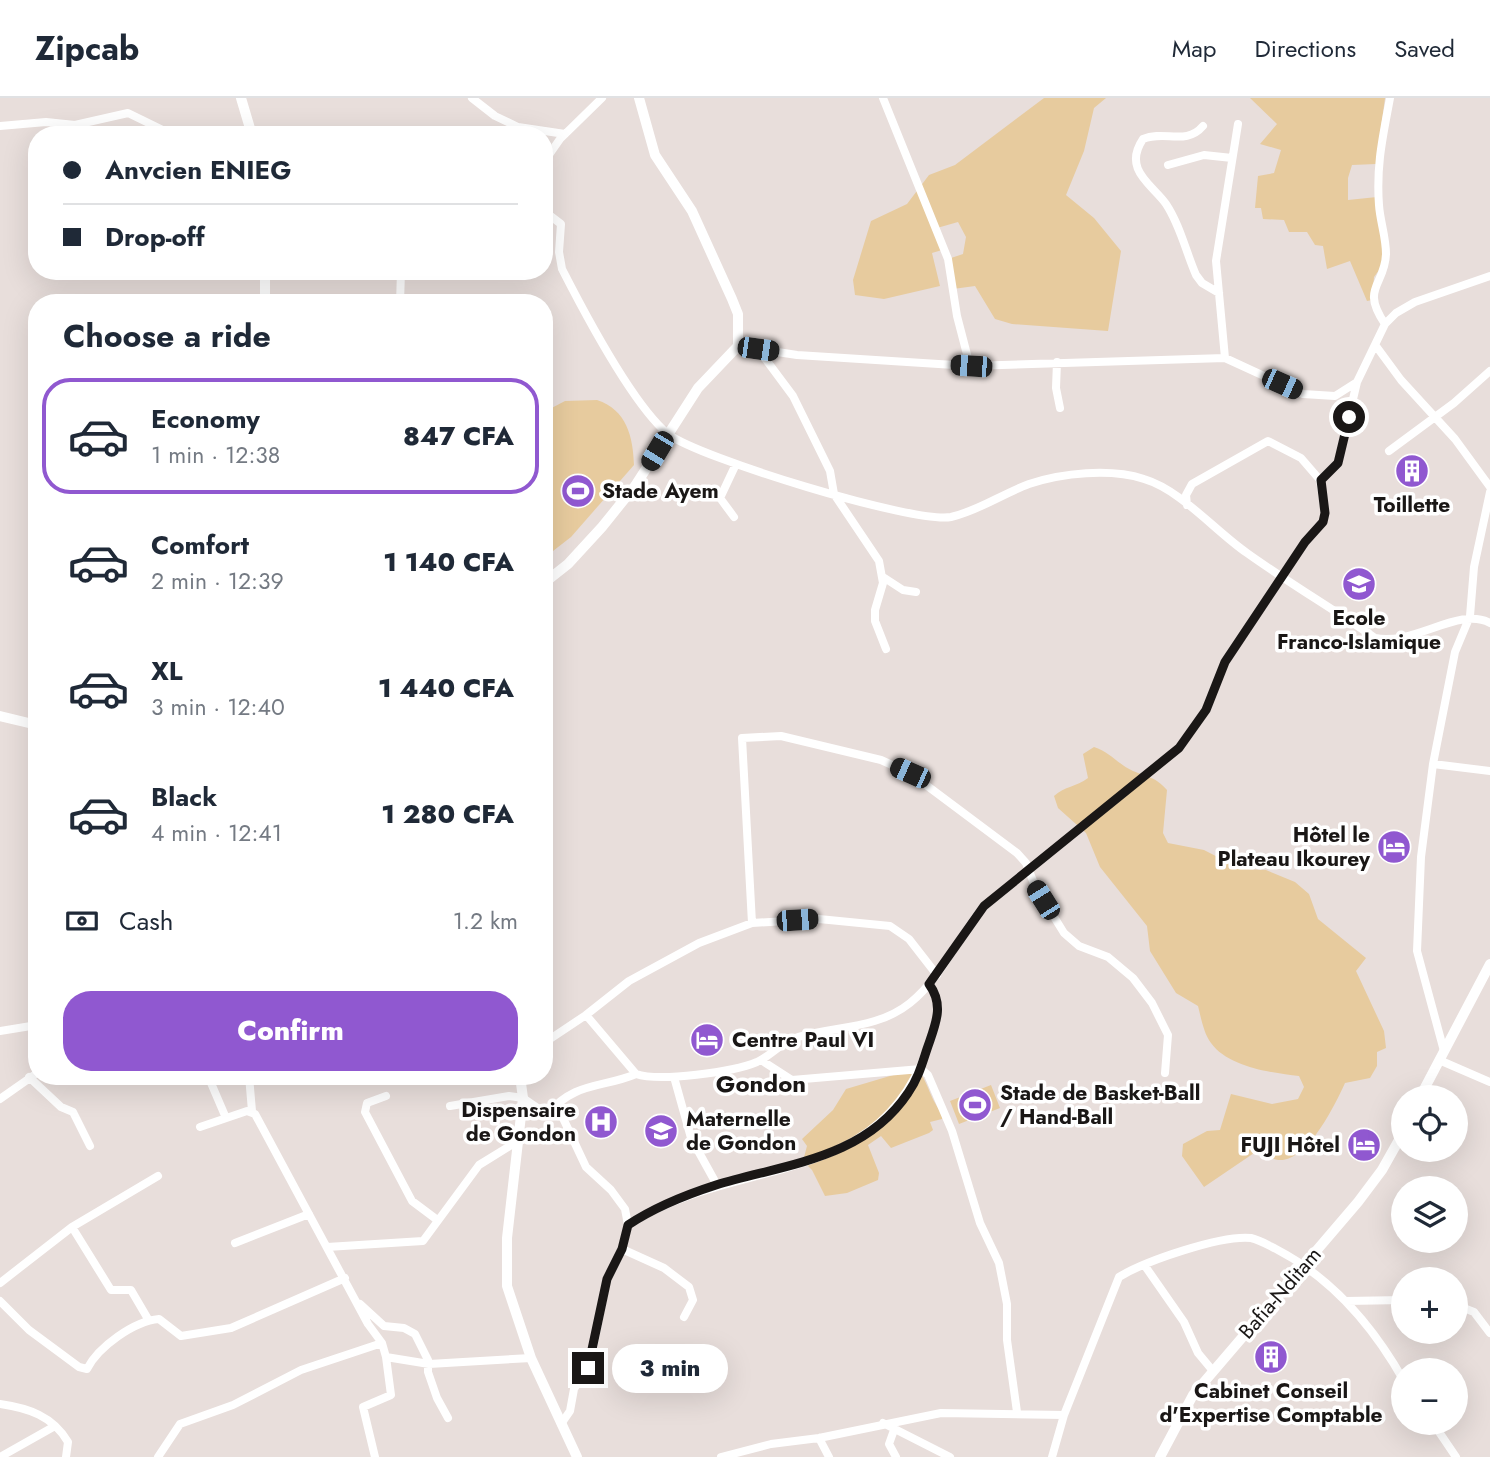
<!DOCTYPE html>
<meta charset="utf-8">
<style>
:root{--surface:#fff;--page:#f2f2f3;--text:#1f2937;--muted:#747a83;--line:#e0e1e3;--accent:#9058d0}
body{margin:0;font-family:Jost,sans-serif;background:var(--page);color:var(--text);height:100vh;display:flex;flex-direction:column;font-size:26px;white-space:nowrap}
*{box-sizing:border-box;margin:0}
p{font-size:23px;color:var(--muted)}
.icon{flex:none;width:38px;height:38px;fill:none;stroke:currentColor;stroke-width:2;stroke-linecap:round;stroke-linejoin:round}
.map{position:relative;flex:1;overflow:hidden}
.side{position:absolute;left:28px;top:196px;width:525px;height:791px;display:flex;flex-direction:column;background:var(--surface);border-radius:28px;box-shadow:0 7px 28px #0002}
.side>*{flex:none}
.top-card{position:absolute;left:28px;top:28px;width:525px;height:154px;border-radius:28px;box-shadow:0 7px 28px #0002;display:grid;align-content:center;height:154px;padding:0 35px;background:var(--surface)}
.controls{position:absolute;left:1391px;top:987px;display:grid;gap:14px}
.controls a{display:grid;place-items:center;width:77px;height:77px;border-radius:50%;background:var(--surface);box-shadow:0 7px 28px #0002;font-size:35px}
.end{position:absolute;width:32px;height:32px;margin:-16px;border:9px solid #1a1716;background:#fff;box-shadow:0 0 0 4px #fff}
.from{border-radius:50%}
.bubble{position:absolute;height:49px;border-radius:24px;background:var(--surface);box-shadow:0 7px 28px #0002;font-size:23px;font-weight:800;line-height:49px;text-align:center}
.car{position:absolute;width:21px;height:42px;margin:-21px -10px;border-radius:9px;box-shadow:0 0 5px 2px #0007;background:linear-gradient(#222 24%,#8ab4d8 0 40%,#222 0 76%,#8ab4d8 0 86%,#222 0)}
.top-card b{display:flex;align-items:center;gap:24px;height:66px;font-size:26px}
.top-card b+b{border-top:2px solid var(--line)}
.top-card i{width:18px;height:18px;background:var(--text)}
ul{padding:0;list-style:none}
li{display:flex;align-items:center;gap:21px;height:116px;margin:0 14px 10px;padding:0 21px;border:4px solid transparent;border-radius:28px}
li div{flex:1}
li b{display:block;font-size:26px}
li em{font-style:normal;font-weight:800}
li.current{border-color:var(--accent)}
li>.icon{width:63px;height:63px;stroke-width:1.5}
h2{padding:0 35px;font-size:32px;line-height:84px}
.pay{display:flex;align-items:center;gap:18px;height:77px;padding:0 35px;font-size:26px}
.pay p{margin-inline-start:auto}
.button{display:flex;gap:14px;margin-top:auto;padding:14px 35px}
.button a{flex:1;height:80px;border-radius:28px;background:var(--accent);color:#fff;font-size:28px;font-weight:800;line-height:80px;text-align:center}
header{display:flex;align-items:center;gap:42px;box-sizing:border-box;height:98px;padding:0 35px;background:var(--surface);border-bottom:2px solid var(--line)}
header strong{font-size:33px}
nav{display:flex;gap:38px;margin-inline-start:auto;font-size:24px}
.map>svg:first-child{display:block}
.green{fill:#e7cb9e}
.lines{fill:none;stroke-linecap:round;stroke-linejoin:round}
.minor{stroke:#fff;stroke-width:8}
.tertiary{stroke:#fff;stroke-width:10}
.secondary{stroke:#fff;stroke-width:10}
.route{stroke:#1a1716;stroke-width:9}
.labels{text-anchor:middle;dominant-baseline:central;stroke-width:7;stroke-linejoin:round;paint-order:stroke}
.poi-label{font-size:21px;font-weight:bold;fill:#1a1716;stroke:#fff;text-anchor:start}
.street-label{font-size:21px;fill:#1a1716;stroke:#fff}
.quarter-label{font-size:24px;font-weight:bold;fill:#1a1716;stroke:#fff}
</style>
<header>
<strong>Zipcab</strong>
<nav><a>Map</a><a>Directions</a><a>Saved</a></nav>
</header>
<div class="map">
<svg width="1490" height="1359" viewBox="0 0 1490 1359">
<rect width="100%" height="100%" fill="#e8dedb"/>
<path class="green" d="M1044 0H1106L1094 10 1084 53 1066 97 1094 120 1121 153 1108 233 1012 226 995 221 975 188 953 191 948 161 963 156 966 139 958 124 937 130 942 152 932 155 940 188 884 201 855 197 853 182 871 123 907 106 929 77 955 67Z
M1250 0H1385L1376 66 1352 67 1348 80V102L1377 99 1384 153 1382 168 1374 179 1372 202 1367 203 1350 163 1327 171 1323 148 1315 147 1307 134H1289L1284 122 1263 121 1261 110H1255L1258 78 1274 75 1281 52 1260 46 1277 26Z
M597 302C627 312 633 339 634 367L571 439 544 460V314L565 303Z
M1094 649C1110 654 1119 667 1133 673 1147 679 1156 679 1167 692L1163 735 1168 745 1204 752 1241 771 1266 772 1295 784 1309 796 1318 821 1366 860 1356 873 1384 933 1386 950 1377 954V968L1370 980 1345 985C1335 1007 1310 1058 1283 1062 1275 1063 1265 1057 1257 1053L1204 1089 1182 1058 1183 1046 1207 1033 1220 1032 1231 996 1272 1006 1298 1001 1304 989 1299 978C1272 975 1228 969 1211 945 1204 936 1201 920 1198 908L1176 895 1150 853 1147 828 1100 769 1086 735 1058 710 1054 698C1065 688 1076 689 1088 680L1083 656Z
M917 970C929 985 930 1003 944 1017L942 1021 930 1024 933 1032 929 1035 891 1050 881 1038 868 1047 879 1075 878 1082 847 1095 825 1098 812 1072 803 1063 807 1048 802 1041 833 1012 846 991Z
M991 987 1000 1010 959 1026 950 1003Z"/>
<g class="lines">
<path class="minor" d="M472 0 495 18 518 29 565 36
M883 0 948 161 957 218 970 268
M0 28 46 24 75 27 128 15 173 37
M1203 28C1186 48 1165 32 1143 41 1122 72 1153 87 1166 106 1180 127 1186 154 1196 177L1202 185 1219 195
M544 64 560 41 602 0
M1168 67 1204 57 1232 60
M544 113 561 126 559 154 562 171C584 214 632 306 668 336 699 360 914 426 951 419 978 413 1002 396 1029 386 1062 375 1110 370 1144 381 1181 392 1215 433 1247 455 1289 485 1333 511 1375 540 1414 548 1459 508 1490 525
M400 205 401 173
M1385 226C1360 189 1385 188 1386 156 1386 139 1380 123 1379 107 1376 67 1383 38 1390 0
M738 248 797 257 970 268 1225 260 1303 296 1335 298 1357 284 1385 226 1396 215 1415 204 1490 178
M1376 248 1401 282 1455 341 1490 389
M758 251 793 298 830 373 834 396 879 463 883 485 875 512V523L886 551
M1225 260 1216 163 1238 26
M1057 264 1056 290 1060 310
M1389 353 1454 305 1490 273
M1320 382 1338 365 1357 284
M734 419 720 400 736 366
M883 479 903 492 916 494
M1433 666 1490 673
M752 825 742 640 781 638 881 662 910 675 1017 755 1026 765 1035 788 1064 835 1079 848 1108 859 1133 880 1152 905 1168 937 1165 975
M586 917 629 883 699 845 752 825 819 821 890 828 909 841 937 877
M0 933 37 927
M544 945 586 917 636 976C660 984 733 974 757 964 772 957 781 944 798 939 835 928 878 931 910 905 942 879 958 839 984 808L1179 650 1206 612 1225 564 1305 444 1323 424 1325 415 1320 382 1301 360 1268 343 1192 386 1186 397 1187 407
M1444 953 1417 853 1421 759 1433 666 1455 554 1470 518 1474 469 1490 394
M761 962 792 982 921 971 928 977 952 1033 980 1125 999 1165 1007 1206V1242L1017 1314
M1439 962 1490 984
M208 978 226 1020
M249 978 252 1013
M29 979 61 1009 73 1014 90 1048
M674 979 691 1040 717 1087
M386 998 367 1005 365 1014 412 1103 436 1121
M0 1001 37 975
M450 1008 509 998 523 1000 542 1013 562 1018 586 1069 611 1092 625 1111 628 1127
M549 1015C574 984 603 990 636 976
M200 1029 247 1013 255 1016 368 1226 382 1245 386 1259 429 1266 531 1260
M72 1129 111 1192H131L148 1221
M235 1145 309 1116
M327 1149 423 1143 479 1067 518 1043
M622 1151 664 1170 689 1189 693 1202 684 1219
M1145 1168 1184 1224 1198 1255 1213 1273
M0 1185 72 1129 158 1078
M0 1203 29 1232 79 1269 87 1271C98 1249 134 1223 159 1221L181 1238 231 1230 345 1180
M1346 1203 1404 1202
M360 1206 384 1228 404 1230 415 1236 428 1262V1274L437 1300 448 1320
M1456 1207 1474 1214 1490 1235
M0 1306C28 1310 53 1318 68 1344L66 1359
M883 1325 950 1359
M1433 1325 1456 1359
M561 1326 570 1313 574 1291 590 1265 607 1181 622 1151 628 1127C735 1057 878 1093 927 951 935 927 945 908 929 885
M894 1332 889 1346 896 1359
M819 1340 829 1359
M0 1359 55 1328
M158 1359 180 1326 233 1307 301 1272 382 1245
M375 1359 363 1309 391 1297 386 1259
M721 1359 771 1346 819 1340 941 1315 1064 1317 1119 1179C1145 1163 1221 1137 1251 1140 1260 1142 1268 1147 1276 1151 1332 1180 1373 1228 1404 1283
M1052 1359 1064 1317"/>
<path class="tertiary" d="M241 0 252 37
M265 205V173
M544 485 568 466 602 429 635 388 698 290 738 248V216L732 201 692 113 655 57 639 0
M0 618 37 627
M520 978 523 1000 507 1140V1188L531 1260 577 1359"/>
<path class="secondary" d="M1420 999 1490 866
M1160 1359 1193 1297 1358 1104 1382 1072 1404 1033"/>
</g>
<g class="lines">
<path class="route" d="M588 1270 607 1181 622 1151 628 1127C655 1109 685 1097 716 1087 785 1066 864 1061 908 995 918 981 922 966 927 951 935 927 945 908 929 886L984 808 1179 650 1206 612 1225 564 1305 444 1323 424 1325 415 1321 382 1338 365 1349 319"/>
</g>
<defs>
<g id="building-disc" transform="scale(1.75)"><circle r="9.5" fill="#9058d0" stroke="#fff"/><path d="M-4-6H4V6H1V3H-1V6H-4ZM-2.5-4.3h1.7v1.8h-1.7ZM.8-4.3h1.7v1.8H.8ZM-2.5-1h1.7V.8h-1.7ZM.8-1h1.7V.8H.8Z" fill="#fff"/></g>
<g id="stadium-disc" transform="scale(1.75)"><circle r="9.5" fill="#9058d0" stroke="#fff"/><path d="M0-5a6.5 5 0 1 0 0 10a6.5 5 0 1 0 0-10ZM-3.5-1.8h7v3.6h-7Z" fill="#fff"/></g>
<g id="school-disc" transform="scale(1.75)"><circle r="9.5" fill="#9058d0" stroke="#fff"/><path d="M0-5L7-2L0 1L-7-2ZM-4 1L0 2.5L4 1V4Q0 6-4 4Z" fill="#fff"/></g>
<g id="hotel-disc" transform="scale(1.75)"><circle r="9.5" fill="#9058d0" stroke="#fff"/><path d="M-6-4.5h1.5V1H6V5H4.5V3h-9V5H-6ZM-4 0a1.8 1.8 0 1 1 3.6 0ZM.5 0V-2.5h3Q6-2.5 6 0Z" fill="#fff"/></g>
<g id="hospital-disc" transform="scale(1.75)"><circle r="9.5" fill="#9058d0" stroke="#fff"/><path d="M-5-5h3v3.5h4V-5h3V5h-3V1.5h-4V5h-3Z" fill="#fff"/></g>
</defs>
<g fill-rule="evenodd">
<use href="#building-disc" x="1412" y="373"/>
<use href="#stadium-disc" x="578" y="393"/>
<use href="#school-disc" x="1359" y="486"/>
<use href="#hotel-disc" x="1394" y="749"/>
<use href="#hotel-disc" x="707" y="942"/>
<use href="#stadium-disc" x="975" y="1007"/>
<use href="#hospital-disc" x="601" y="1024"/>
<use href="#school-disc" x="661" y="1033"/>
<use href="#hotel-disc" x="1364" y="1047"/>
<use href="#building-disc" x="1271" y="1259"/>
</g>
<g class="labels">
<g class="poi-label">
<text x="602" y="393">Stade Ayem</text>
<text x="1412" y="407" text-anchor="middle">Toillette</text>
<text x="1359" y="520" text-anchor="middle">Ecole<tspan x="1359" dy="24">Franco-Islamique</tspan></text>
<text x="1370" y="737" text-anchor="end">Hôtel le<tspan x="1370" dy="24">Plateau Ikourey</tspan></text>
<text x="732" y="942">Centre Paul VI</text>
<text x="1000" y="995">Stade de Basket-Ball<tspan x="1000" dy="24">/ Hand-Ball</tspan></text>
<text x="576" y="1012" text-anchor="end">Dispensaire<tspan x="576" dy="24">de Gondon</tspan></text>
<text x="686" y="1021">Maternelle<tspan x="686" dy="24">de Gondon</tspan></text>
<text x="1340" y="1047" text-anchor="end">FUJI Hôtel</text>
<text x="1271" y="1293" text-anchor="middle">Cabinet Conseil<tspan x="1271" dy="24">d'Expertise Comptable</tspan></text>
</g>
<g class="street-label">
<text transform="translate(1280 1195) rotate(-49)">Bafia-Nditam</text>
</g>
<g class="quarter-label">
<text x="761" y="985">Gondon</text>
</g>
</g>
</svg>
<div class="controls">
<a><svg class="icon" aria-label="locate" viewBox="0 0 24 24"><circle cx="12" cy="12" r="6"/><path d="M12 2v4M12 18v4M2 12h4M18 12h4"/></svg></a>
<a><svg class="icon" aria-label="layers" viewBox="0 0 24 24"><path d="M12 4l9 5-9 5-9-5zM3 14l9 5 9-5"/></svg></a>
<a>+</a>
<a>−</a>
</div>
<i class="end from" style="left:1349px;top:319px"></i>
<i class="end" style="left:588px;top:1270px"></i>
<div class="bubble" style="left:612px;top:1246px;width:116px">3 min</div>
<i class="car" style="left:758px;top:251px;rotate:98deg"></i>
<i class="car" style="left:971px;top:268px;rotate:274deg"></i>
<i class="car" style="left:1282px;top:286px;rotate:114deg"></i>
<i class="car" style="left:657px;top:353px;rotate:211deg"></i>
<i class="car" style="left:910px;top:675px;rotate:294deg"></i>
<i class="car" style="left:1043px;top:802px;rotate:328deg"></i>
<i class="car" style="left:797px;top:822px;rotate:86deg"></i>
<div class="top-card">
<b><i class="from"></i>Anvcien ENIEG</b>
<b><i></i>Drop-off</b>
</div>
<section class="side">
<h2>Choose a ride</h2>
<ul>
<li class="current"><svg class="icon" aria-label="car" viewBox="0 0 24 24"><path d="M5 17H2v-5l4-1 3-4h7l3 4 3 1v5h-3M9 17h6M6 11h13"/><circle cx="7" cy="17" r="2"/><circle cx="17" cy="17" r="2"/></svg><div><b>Economy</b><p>1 min · 12:38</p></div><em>847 CFA</em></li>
<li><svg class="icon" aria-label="car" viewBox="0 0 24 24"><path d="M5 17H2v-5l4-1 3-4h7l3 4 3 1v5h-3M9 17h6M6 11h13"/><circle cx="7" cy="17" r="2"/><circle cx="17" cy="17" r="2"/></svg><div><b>Comfort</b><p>2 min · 12:39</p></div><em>1 140 CFA</em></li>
<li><svg class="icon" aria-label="car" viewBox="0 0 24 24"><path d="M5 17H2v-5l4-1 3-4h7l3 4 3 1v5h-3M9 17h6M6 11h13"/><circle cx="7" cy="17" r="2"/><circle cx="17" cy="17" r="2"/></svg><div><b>XL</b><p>3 min · 12:40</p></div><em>1 440 CFA</em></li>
<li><svg class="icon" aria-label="car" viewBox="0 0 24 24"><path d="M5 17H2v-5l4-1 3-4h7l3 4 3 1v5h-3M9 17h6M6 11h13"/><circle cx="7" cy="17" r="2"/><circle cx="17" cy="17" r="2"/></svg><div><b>Black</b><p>4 min · 12:41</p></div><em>1 280 CFA</em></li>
</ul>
<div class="pay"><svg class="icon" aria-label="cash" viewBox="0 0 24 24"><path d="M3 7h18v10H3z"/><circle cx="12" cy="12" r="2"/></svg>Cash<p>1.2 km</p></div>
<div class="button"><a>Confirm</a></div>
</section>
</div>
